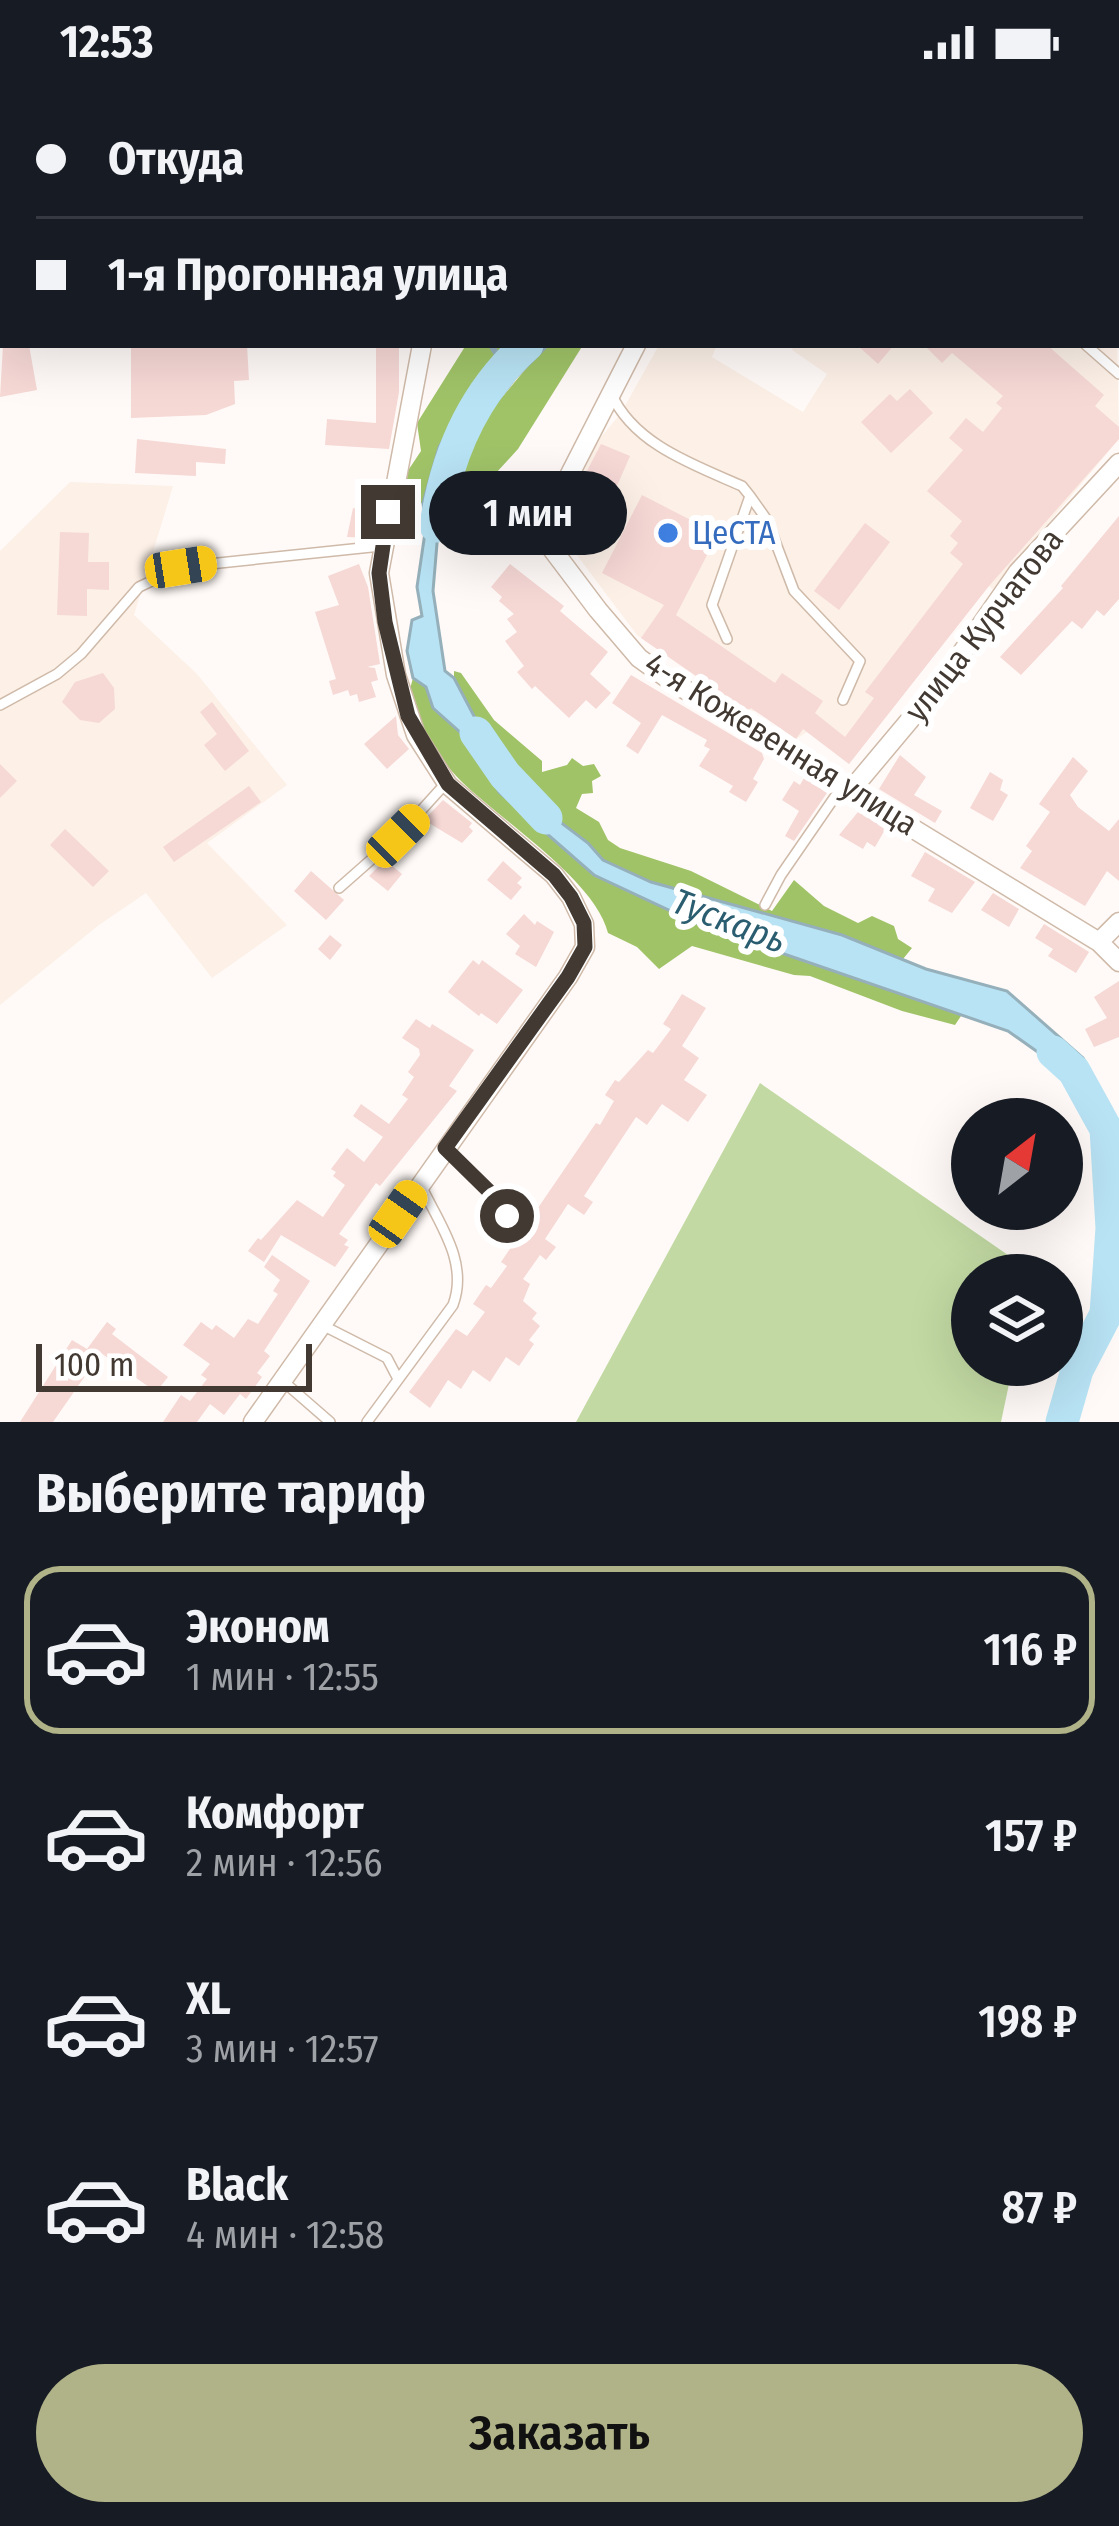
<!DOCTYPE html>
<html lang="ru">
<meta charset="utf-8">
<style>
:root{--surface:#171b24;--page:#242831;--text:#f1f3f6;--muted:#9ea1a6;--line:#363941;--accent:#b0b387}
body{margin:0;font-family:"Fira Sans Condensed",sans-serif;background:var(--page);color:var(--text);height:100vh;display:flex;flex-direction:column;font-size:45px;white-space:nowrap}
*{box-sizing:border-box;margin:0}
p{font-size:39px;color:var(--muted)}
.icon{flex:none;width:66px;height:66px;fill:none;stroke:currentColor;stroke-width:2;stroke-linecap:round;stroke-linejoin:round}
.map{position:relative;height:1338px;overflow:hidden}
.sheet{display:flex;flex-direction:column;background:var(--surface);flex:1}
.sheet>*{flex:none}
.hud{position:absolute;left:0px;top:0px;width:1119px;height:264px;box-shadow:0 12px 48px #0002;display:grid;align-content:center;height:264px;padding:0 36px;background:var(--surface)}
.needle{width:78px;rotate:31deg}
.buttons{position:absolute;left:951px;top:1014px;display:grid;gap:24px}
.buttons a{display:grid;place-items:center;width:132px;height:132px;border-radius:50%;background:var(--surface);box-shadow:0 12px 48px #0002;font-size:60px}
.scale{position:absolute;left:36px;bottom:30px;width:276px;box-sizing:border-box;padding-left:12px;border:6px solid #423932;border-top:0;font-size:33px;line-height:42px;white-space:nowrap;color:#423932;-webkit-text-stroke:9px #fff;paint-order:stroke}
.end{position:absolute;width:54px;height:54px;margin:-27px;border:15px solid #423932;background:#fff;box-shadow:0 0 0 6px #fff}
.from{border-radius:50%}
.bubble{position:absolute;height:84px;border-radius:42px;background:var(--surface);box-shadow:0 12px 48px #0002;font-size:39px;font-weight:600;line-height:84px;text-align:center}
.car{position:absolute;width:36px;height:72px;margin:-36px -18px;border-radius:15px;box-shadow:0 0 9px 3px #0007;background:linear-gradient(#f5c518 24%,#345 0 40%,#f5c518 0 76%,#345 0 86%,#f5c518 0)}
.hud b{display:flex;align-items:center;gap:42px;height:114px;font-size:45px}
.hud b+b{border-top:3px solid var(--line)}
.hud i{width:30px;height:30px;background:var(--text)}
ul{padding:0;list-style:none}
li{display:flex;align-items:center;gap:36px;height:168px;margin:0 24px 18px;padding:0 12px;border:6px solid transparent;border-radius:36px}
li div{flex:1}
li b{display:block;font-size:45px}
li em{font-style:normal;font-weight:600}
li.on{border-color:var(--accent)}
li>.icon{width:108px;height:108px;stroke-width:1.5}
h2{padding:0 36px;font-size:54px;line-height:144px}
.cta{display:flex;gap:24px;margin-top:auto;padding:24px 36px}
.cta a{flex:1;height:138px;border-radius:72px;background:var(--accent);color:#111;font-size:48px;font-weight:600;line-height:138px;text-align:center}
.status{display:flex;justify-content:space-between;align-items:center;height:84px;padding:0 60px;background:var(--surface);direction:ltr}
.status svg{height:33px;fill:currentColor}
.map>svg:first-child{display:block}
.built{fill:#fcf0e7}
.green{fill:#c2d9a3}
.forest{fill:#a0c368}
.water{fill:#b8e3f4;stroke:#95b0ba;stroke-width:3}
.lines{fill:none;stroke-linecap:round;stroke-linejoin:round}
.stream{stroke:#95b0ba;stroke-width:6}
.river{stroke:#b8e3f4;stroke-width:33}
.building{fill:#f6d8d5}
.service-casing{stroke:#cfbaa9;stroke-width:12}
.minor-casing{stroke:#cfbaa9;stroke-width:21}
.primary-casing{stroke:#cfbaa9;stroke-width:33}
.service{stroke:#fff;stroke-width:9}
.minor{stroke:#fff;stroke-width:18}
.primary{stroke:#fff;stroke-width:30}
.tram{stroke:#7f7771;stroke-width:3}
.route{stroke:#423932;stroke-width:15}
.shop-dot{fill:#3f7fe0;stroke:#fff;stroke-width:4.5}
.labels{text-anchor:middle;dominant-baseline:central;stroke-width:12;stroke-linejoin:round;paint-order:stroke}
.shop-label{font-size:33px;fill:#366cbe;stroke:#fff;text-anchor:start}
.street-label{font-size:33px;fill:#423932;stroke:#fff}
.water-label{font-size:36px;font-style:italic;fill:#295d6f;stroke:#fff}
</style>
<div class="status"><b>12:53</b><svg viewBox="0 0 49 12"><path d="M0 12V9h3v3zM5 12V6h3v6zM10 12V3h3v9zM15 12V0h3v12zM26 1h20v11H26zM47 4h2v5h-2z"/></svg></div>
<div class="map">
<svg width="1119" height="1338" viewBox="0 0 1119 1338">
<rect width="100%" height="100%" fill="#fffaf7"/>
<path class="built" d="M1116 202 1119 355 993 505 988 502 849 680 807 648 796 655 756 627 748 628 637 551 558 446 597 358 621 329 659 261H717L712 273 803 328 827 290 792 266 793 261H1116Z
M70 398 173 402 134 531 197 590 287 701 207 759 287 841 212 894 146 809 99 841 0 921V467Z"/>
<path class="green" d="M760 999 1031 1187V1191H972V1281H1013L1001 1338H576Z"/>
<path class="forest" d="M466 261H510L479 296 439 363 423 419 410 420 403 408 407 388 421 367 417 339Z
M548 261H583L518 365 496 389 461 414 441 410 455 359C491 334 516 292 548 261Z
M454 587 461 589 494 636 542 677V688L567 681 572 674 583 682 594 680 601 692 592 697 593 709 582 710 576 724 599 738 608 756 620 764 691 787 772 827 794 796 824 822 858 839 872 832 894 842 898 855 912 864 903 875 842 851 651 798 603 776 588 759 523 710 505 691 454 594Z
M413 594 426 602 433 624 471 658 499 708 594 791 703 842 963 929 955 941 902 927 810 892 794 891 692 862 659 885 637 863 608 849C596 797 501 736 462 698 437 673 421 644 408 612Z"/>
<path class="water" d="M512 261H548L515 294 477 344 455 359 442 400 433 507 445 587 454 594 505 691 523 710 588 759 603 776 651 798 842 851 926 885 1007 907 1083 974 1111 1024 1114 1066 1108 1075 1109 1089 1119 1098V1129L1104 1127 1099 1033 1080 998 1008 947 703 842 594 791 499 708 471 658 433 624 426 603 413 594 407 567 412 536 422 532 417 503 426 442 423 419 439 363 479 296Z"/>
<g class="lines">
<path class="stream" d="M0 191 3 190
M491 261 502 278"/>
<path class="river" d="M436 442C446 372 474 308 527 261
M476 649 505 691 546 734
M1053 968 1074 987 1106 1045 1112 1144 1106 1230 1077 1286 1062 1338"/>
</g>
<path class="building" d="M3 261H29L37 306 0 313Z
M131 261H247L249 296 234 297 235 320 206 331 131 334Z
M376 261H399V308L389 365 325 361 327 335 376 339Z
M857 261H894L878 280Z
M924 261H1047L1104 311 1095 322 1119 343V355L989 502 849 680 803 645 796 655 751 624 748 628 641 554 664 521 602 489 642 411 718 450 676 531 775 599 782 589 823 617 815 629 845 653 874 614 865 608 963 480 950 469 958 459 950 452 962 437 927 407 963 366 949 354 966 334 983 348 1002 324 996 319 1003 312 952 269 942 279Z
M910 305 933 329 891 369 861 338 890 310 897 317Z
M137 355 226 365 225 380 196 378V392L135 389Z
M601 360 630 372 593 457 560 443V439Z
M353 424 377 429 372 454 347 453Z
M1119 432V515L1104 532 1097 526 1082 545 1072 537 1021 591 1000 573 1063 504 1061 502Z
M865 439 890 458 839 526 814 507Z
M60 448 89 449 88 478H109V506L87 505V532L57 531Z
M359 480 368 503 380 580 367 583 375 584 378 596 371 598 376 613 359 618 357 610 350 612 348 606 333 611 329 597 336 595 315 528 339 521 328 492Z
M510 480 564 522 560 527 608 568 590 590 611 609 596 625 586 616 569 634 535 602 532 605 517 588 524 582 505 557 517 548 507 535 514 530 499 517 502 513 491 503Z
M103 589 114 604 115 625 99 639 80 636 62 618 75 598Z
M631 591 762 669 764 675 753 695 758 698 746 718 729 708 733 702 699 682 710 665 704 662 707 656 662 631 638 670 626 662 641 639 612 619Z
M212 618 249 667 225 687 204 661 217 650 200 628Z
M396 632 398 651 409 665 387 685 364 660Z
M900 671 926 693 914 711 942 727 935 739 879 705Z
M1073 673 1088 687 1070 711 1078 723 1109 747 1119 735V797L1107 787 1085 822 1020 784 1032 767 1026 762 1050 728 1039 720Z
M0 680 17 697 0 714Z
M990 688 1003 696 1000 706 1008 711 993 737 970 724Z
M804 694 827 709 794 757 785 752 799 727 782 716 794 697 800 701Z
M249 702 261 718 174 778 163 763Z
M443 716 472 739 469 743 473 747 462 759 424 736Z
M858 728 886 744 875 763 867 758 863 765 839 751Z
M65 745 109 787 93 803 50 761Z
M925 768 975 798 952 829 928 817 935 805 911 792Z
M385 776 402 790 388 807 369 792Z
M503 777 522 794 517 799 522 803 511 816 487 796Z
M311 787 344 816 326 836 294 807Z
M993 809 1019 825 1009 843 981 826Z
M524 830 535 841 537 837 554 848 536 883 515 870 520 862 506 850Z
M1044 840 1089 868 1076 889 1048 872 1053 865 1035 854Z
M330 851 342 861 330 876 318 865Z
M473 876 479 881 482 876 523 906 497 940 481 929 479 932 448 908Z
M1119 897V953L1094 963 1085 945 1107 934 1094 913Z
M682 910 706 924 682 962 699 974 684 996 707 1011 688 1038 662 1020 647 1041 636 1033 584 1112 593 1118 584 1131 568 1120 545 1155 556 1163 546 1176 540 1171 523 1195 530 1200 523 1217 537 1229 532 1235 540 1242 529 1256 534 1260 519 1282 506 1273 490 1298 473 1286 461 1305 448 1296 430 1324 409 1308 456 1245 467 1252 485 1228 473 1220 486 1201 491 1204 507 1182 501 1178 596 1039 600 1041 614 1017 605 1011 615 996 619 998 648 966 653 969 671 945 663 940Z
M416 935 430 944 432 940 474 966 449 1002 457 1007 380 1102 376 1099 339 1150 348 1156 344 1161 349 1163 335 1183 281 1151 264 1178 248 1167 258 1154 261 1156 297 1116 323 1133 345 1101 333 1092 336 1088 331 1085 347 1064 364 1078 383 1053 353 1032 361 1020 389 1040 408 1015 402 1011 414 993 408 988 420 971 419 965 402 954Z
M272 1171 310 1197 264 1267 270 1272 257 1289 262 1293 246 1315 240 1310 224 1331 210 1320 197 1338H163L181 1311 190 1317 207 1295 201 1291 210 1280 183 1261 201 1238 212 1246 216 1241 234 1254 248 1235 258 1240 278 1210 273 1207 280 1196 264 1183Z
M107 1238 116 1245 112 1250 168 1293 156 1308 101 1269 53 1338H20L72 1256 87 1265Z"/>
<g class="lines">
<g class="service-casing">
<path id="service" d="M1062 3 1065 0
M1116 139 1119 136
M1086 261 1119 290
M611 309C633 360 694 381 742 402L750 412 712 521 727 555
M527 402 555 415
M750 412 767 436 794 507 860 577 843 616
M0 621 57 590 81 570 139 503 181 483 381 462
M339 804 398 752 446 699
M765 821 781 791 843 701
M445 1064 503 1121 507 1132 495 1151
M322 1241 387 1274 398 1295
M284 1298 330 1338
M367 1338 453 1221C469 1178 439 1139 420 1100"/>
</g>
<g class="minor-casing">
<path id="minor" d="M978 0 981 3
M78 3V0
M274 3V0
M422 3 423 0
M835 3 837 0
M1116 170 1119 174
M0 217 3 216
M636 261 547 435 546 457 598 526 639 574 671 597 1099 858 1119 878
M852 705 940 600 1018 488 1119 379
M1099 858 1119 838
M253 1338 568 893 585 863 584 840 571 813 554 791 448 701 416 651 396 591 379 489 422 261"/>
</g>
<g class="primary-casing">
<path id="primary" d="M617 3 619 0
M0 110 3 109"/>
</g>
<use href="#service" class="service"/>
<use href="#minor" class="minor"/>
<use href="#primary" class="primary"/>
<path class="tram" d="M653 3 655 0
M0 126H3"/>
</g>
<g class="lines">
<path class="route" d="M388 428 379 489 385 538 408 632 448 700 554 791 571 813 584 839 585 863 568 893 445 1064 503 1121 507 1132"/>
</g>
<circle class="shop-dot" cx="668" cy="449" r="12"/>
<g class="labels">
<g class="shop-label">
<text x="692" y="449">ЦеСТА</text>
</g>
<g class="street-label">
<text transform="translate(984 541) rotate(-52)">улица Курчатова</text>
<text transform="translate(781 660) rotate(32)">4-я Кожевенная улица</text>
</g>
<g class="water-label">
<text transform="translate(729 837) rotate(21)">Тускарь</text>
</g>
</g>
</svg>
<div class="buttons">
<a><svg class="needle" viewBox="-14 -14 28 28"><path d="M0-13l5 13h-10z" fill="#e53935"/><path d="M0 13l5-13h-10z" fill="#9ea1a6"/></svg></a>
<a><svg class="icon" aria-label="layers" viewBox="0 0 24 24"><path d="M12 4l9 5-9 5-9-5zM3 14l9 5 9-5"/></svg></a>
</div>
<div class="scale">100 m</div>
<i class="end from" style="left:507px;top:1132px"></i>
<i class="end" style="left:388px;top:428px"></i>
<div class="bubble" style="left:429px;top:387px;width:198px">1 мин</div>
<i class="car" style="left:181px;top:483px;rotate:81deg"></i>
<i class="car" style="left:398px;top:752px;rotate:45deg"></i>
<i class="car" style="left:398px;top:1130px;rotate:35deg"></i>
<div class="hud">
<b><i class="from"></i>Откуда</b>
<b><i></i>1-я Прогонная улица</b>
</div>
</div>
<section class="sheet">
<h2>Выберите тариф</h2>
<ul>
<li class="on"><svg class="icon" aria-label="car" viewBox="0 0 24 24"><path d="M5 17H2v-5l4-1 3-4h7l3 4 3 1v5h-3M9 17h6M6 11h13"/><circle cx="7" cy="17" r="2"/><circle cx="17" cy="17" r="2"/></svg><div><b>Эконом</b><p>1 мин · 12:55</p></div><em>116 ₽</em></li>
<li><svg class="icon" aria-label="car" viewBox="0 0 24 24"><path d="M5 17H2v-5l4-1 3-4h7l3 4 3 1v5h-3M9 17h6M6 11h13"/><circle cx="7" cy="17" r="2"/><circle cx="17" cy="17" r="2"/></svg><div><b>Комфорт</b><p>2 мин · 12:56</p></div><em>157 ₽</em></li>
<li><svg class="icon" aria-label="car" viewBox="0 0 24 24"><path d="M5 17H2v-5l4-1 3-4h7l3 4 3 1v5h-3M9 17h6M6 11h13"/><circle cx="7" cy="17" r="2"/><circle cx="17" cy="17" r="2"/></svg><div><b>XL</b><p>3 мин · 12:57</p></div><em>198 ₽</em></li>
<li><svg class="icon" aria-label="car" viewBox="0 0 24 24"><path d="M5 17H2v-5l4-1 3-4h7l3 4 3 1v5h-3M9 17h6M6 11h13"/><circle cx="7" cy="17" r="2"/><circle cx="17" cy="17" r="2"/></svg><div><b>Black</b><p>4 мин · 12:58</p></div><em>87 ₽</em></li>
</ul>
<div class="cta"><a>Заказать</a></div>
</section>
